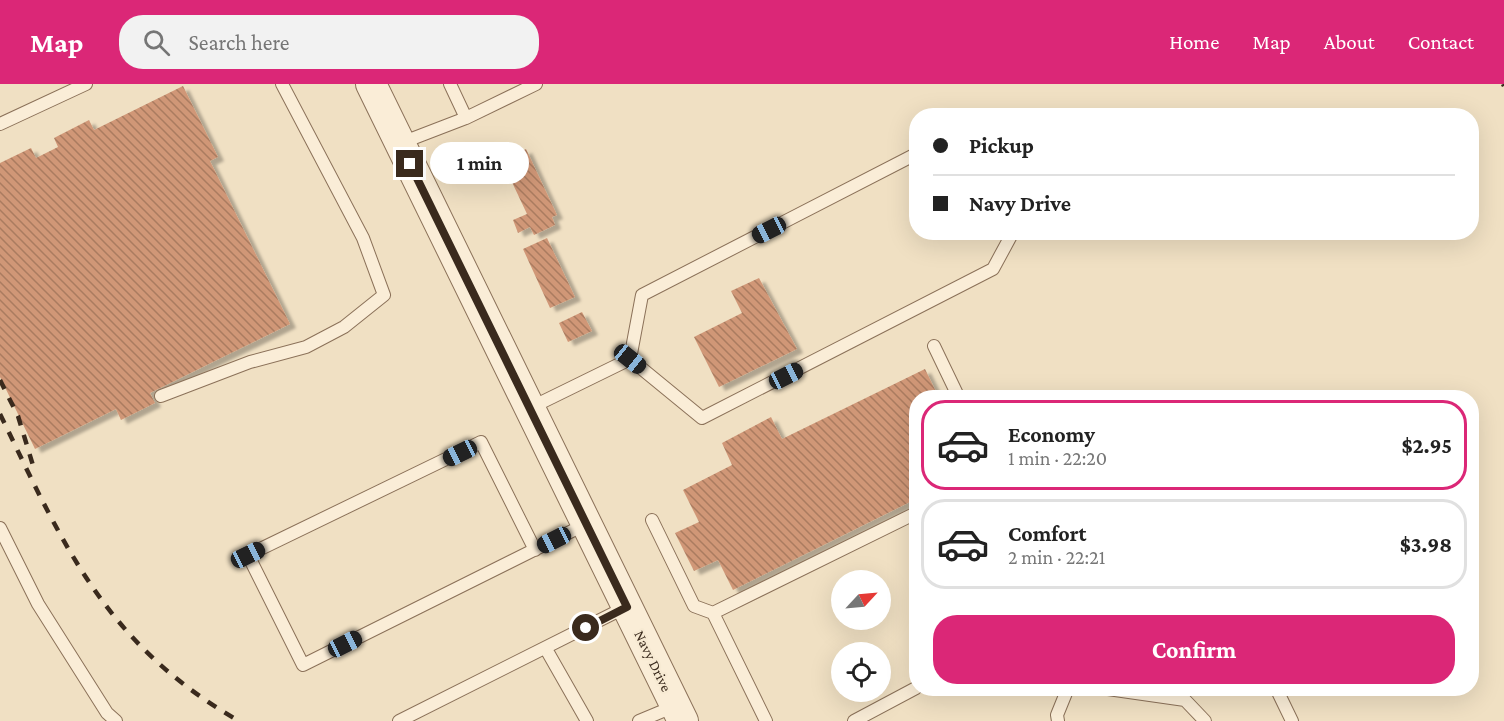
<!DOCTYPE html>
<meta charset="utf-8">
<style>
:root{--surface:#fff;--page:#f2f2f2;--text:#222;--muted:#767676;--line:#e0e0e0;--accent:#db2777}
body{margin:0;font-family:"Crimson Pro",serif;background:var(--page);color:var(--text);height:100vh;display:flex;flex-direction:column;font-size:22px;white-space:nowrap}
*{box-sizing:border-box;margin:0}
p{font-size:20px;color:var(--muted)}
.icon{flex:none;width:33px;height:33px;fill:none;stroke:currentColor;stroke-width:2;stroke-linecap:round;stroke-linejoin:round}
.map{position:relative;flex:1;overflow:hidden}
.details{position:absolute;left:909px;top:306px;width:570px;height:306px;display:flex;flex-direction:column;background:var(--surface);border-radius:24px;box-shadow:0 6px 24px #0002}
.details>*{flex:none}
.hud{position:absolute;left:909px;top:24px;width:570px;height:132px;border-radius:24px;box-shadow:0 6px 24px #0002;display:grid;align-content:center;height:132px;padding:0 24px;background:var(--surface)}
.needle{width:39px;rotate:64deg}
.controls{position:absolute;left:831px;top:486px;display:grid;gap:12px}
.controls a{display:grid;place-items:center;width:60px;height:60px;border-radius:50%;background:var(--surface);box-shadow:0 6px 24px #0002;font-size:30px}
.end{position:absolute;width:27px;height:27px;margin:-14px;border:8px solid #3a2a1d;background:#fff;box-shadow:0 0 0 3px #fff}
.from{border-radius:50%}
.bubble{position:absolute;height:42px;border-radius:21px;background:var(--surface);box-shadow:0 6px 24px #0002;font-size:20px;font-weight:700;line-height:42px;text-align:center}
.car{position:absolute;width:18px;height:36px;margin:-18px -9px;border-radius:8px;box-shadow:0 0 4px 2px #0007;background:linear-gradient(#222 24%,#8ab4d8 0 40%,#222 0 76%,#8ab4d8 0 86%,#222 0)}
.hud b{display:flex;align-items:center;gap:21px;height:57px;font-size:22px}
.hud b+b{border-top:2px solid var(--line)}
.hud i{width:15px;height:15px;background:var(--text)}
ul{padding:10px 0 0;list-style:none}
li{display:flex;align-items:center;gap:18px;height:90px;margin:0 12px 9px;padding:0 12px;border:3px solid var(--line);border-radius:24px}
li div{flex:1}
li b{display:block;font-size:22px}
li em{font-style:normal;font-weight:700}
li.selected{border-color:var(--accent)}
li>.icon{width:54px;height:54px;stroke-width:1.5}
.button{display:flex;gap:12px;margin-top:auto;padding:12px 24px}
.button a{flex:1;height:69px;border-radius:24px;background:var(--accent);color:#fff;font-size:24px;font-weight:700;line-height:69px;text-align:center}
header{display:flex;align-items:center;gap:36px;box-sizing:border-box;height:84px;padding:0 30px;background:var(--accent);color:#fff}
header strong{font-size:28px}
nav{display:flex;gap:33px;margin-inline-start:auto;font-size:21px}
.search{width:420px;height:54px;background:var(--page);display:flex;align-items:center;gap:15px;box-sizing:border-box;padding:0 21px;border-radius:24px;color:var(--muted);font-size:22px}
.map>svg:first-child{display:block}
.building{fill:url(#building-back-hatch);filter:url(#shadow)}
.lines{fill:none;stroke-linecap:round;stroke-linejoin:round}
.service-casing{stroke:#8b7159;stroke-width:14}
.tertiary-casing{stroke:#8b7159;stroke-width:32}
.service{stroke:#faedd7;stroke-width:12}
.tertiary{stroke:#faedd7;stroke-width:30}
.rail{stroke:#3a2a1d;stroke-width:4.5;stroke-dasharray:10 10;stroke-linecap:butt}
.route{stroke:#3a2a1d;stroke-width:8}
.labels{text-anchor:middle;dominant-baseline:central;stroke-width:4.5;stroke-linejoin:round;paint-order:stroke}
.street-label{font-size:15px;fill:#3a2a1d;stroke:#f7ead3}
</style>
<header>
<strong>Map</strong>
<div class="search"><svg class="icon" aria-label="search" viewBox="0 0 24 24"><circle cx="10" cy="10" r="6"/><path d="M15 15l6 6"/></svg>Search here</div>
<nav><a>Home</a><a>Map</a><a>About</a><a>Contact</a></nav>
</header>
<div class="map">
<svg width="1504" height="637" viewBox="0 0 1504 637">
<defs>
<pattern id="building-back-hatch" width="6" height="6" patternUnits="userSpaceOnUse" patternTransform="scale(1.5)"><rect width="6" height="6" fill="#d09777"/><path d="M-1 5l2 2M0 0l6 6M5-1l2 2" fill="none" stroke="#aa7b61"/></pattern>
<filter id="shadow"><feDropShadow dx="6" dy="4" stdDeviation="1.5" flood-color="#0004"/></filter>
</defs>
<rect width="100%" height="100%" fill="#f0e0c3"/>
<path class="building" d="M183 2 218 73 210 77 290 240 150 309 155 319 121 336 116 325 35 365 0 293V79L31 64 36 74 58 63 54 54 89 36 94 46Z
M526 65 557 131 552 133 555 141 534 151 530 143 518 149 513 136 527 130 502 77Z
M547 154 575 213 550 224 523 165Z
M759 194 797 265 719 303 694 253 742 229 731 207Z
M582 228 592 247 568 258 559 239Z
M925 285 939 314H916V415L733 506 718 476 694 487 675 449 699 438 683 406 732 381 722 359 771 333 782 355Z"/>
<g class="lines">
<g class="service-casing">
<path id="service" d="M450 0 466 34
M0 40 86 0
M401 59 466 34 536 0
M934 262 959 314
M630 275 702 334 993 185 1013 148
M630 275 642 211 916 70
M161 312 250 278 306 263 344 243 384 211 363 154 282 0
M530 324 630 275
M652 436 694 522 713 529
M0 444 38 520 107 629 116 637
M535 466 481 358 248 471 303 581 586 440
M546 565 587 637
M1101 604 1185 616 1205 637
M1276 604 1292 637
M399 637 626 523
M639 637 675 622
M766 637 713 529 916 429
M854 637 916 604
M1058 637 1057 631 1068 604"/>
</g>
<g class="tertiary-casing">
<path id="tertiary" d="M371 0 683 637"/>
</g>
<use href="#service" class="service"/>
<use href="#tertiary" class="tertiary"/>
<path class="rail" d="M1503 0 1504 2
M0 296 18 332 35 388
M0 330C64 462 105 560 239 637"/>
</g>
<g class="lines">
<path class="route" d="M410 80 627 523 586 544"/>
</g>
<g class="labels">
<g class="street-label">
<text transform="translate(653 577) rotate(64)">Navy Drive</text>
</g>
</g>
</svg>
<div class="controls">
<a><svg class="needle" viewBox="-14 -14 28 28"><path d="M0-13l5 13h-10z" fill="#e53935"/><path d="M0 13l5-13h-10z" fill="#767676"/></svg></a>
<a><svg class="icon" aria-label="locate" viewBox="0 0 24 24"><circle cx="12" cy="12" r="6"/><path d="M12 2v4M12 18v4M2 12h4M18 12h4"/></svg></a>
</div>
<i class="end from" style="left:586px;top:544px"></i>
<i class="end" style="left:410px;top:80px"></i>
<div class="bubble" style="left:430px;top:58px;width:99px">1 min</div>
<i class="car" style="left:769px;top:146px;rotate:243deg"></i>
<i class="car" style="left:630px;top:275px;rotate:129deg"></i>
<i class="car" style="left:786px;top:292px;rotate:63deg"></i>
<i class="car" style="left:460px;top:369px;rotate:244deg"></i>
<i class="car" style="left:554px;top:456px;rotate:243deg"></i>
<i class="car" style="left:248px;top:471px;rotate:64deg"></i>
<i class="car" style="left:345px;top:560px;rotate:63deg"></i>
<div class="hud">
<b><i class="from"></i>Pickup</b>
<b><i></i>Navy Drive</b>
</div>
<section class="details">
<ul>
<li class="selected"><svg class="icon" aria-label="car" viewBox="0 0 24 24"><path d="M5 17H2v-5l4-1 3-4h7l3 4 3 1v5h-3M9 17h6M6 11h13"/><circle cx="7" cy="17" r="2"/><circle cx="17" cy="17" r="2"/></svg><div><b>Economy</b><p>1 min · 22:20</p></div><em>$2.95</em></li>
<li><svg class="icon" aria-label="car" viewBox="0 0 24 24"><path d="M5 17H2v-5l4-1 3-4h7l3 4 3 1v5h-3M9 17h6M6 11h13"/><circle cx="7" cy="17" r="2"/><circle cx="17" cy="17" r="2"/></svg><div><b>Comfort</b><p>2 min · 22:21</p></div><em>$3.98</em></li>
</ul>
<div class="button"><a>Confirm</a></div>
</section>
</div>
